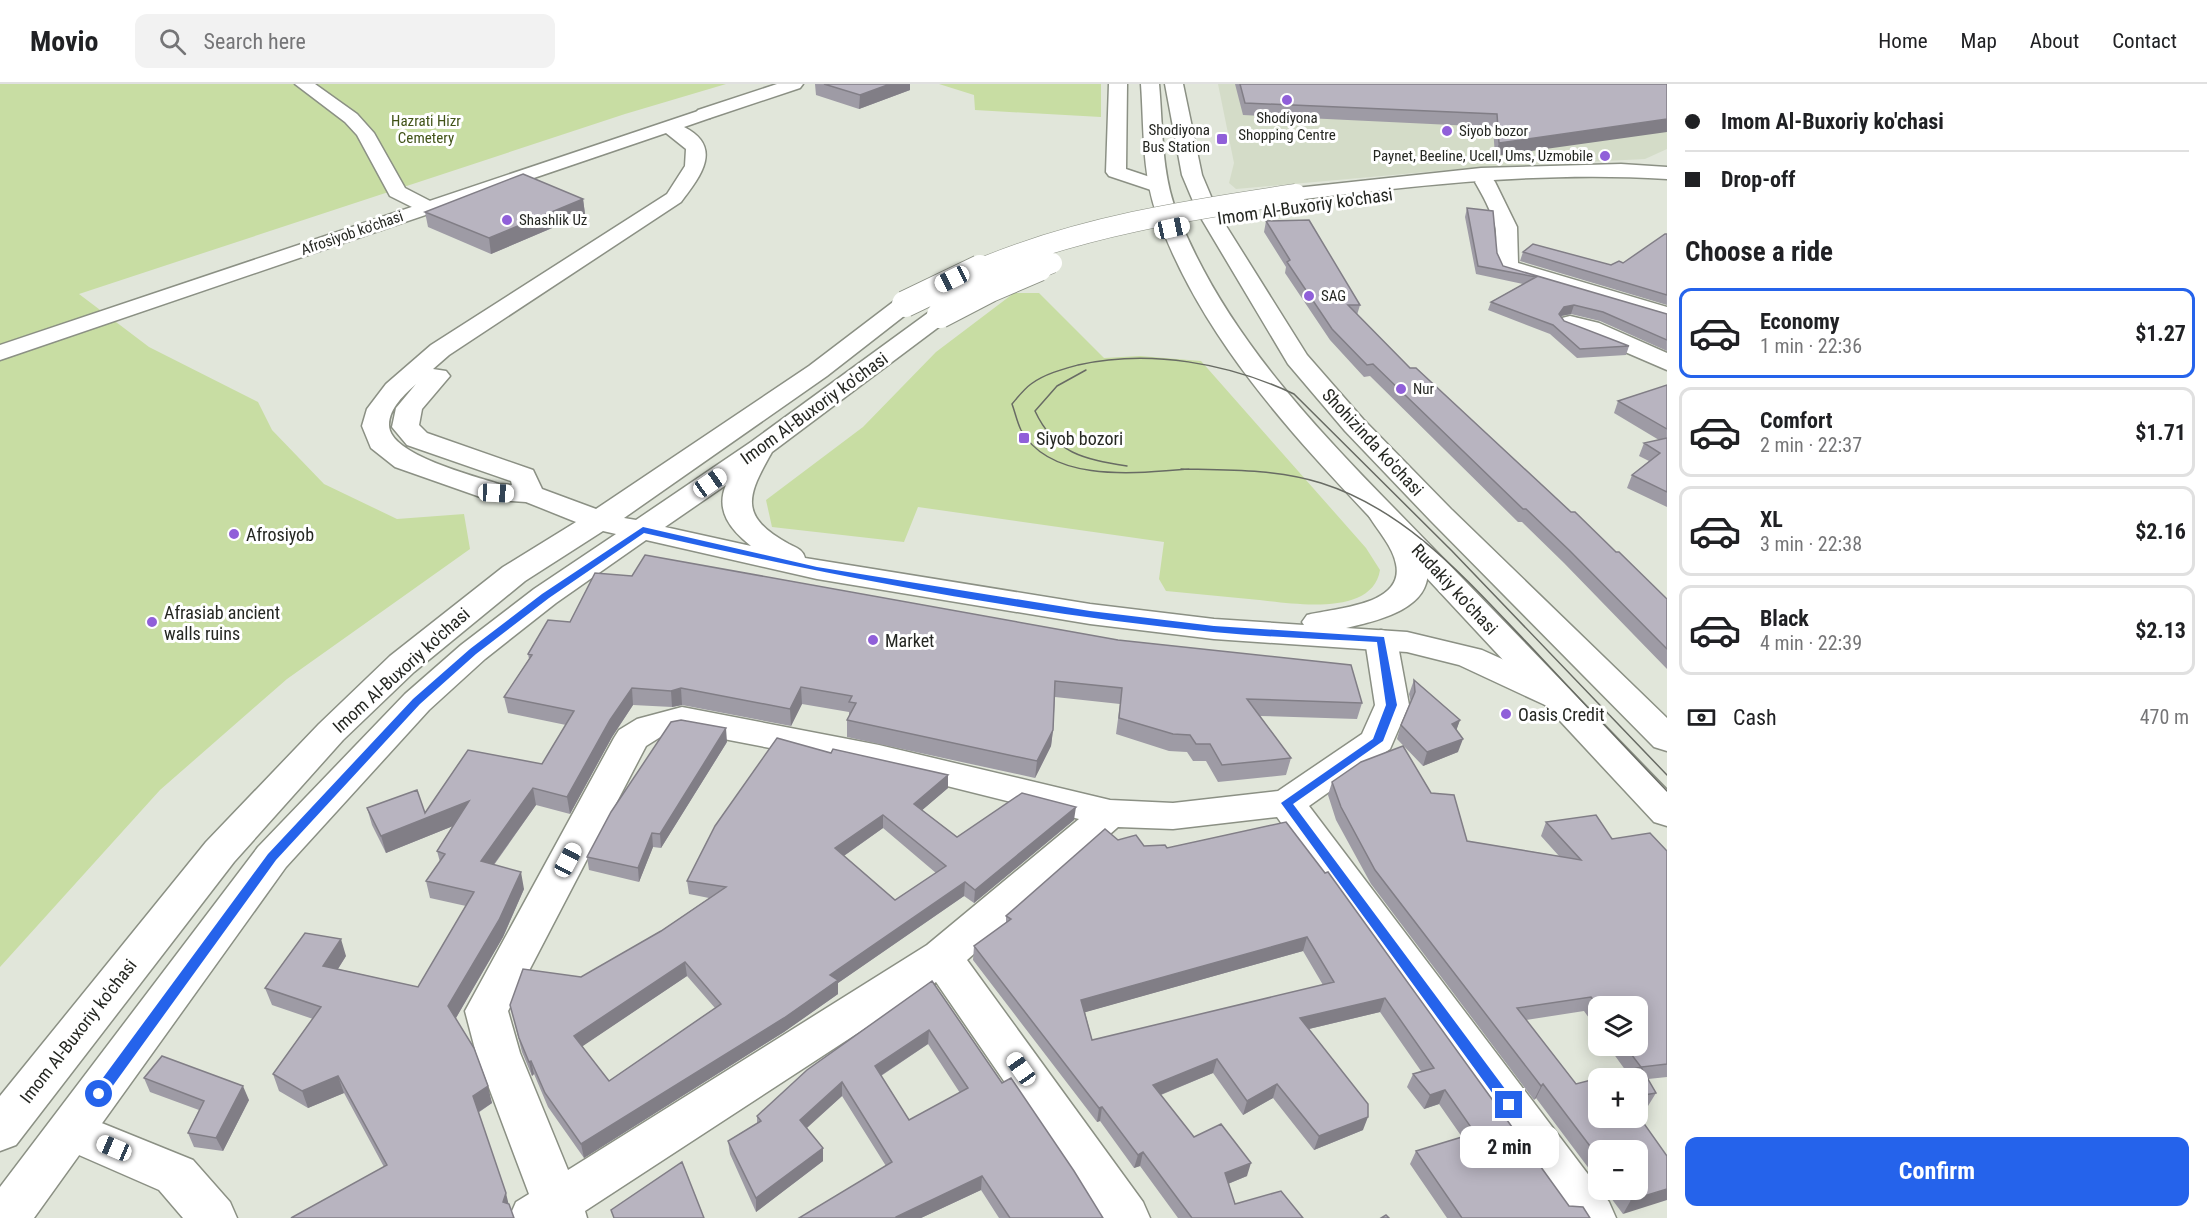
<!DOCTYPE html>
<meta charset="utf-8">
<style>
:root{--surface:#fff;--page:#f2f2f2;--text:#202124;--muted:#757577;--line:#e0e0e0;--accent:#2563eb}
body{margin:0;font-family:"Roboto Condensed",sans-serif;background:var(--page);color:var(--text);height:100vh;display:flex;flex-direction:column;font-size:22px;white-space:nowrap}
*{box-sizing:border-box;margin:0}
p{font-size:20px;color:var(--muted)}
.icon{flex:none;width:33px;height:33px;fill:none;stroke:currentColor;stroke-width:2;stroke-linecap:round;stroke-linejoin:round}
.map{position:relative;flex:1;overflow:hidden}
.details{display:flex;flex-direction:column;background:var(--surface);width:540px}
.details>*{flex:none}
.top-card{display:grid;align-content:center;height:132px;padding:0 18px;background:var(--surface)}
.fabs{position:absolute;left:1588px;top:912px;display:grid;gap:12px}
.fabs a{display:grid;place-items:center;width:60px;height:60px;border-radius:12px;background:var(--surface);box-shadow:0 3px 15px #0003;font-size:30px}
.end{position:absolute;width:27px;height:27px;margin:-14px;border:8px solid #2563eb;background:#fff;box-shadow:0 0 0 3px #fff}
.from{border-radius:50%}
.bubble{position:absolute;height:42px;border-radius:12px;background:var(--surface);box-shadow:0 3px 15px #0003;font-size:20px;font-weight:700;line-height:42px;text-align:center}
.car{position:absolute;width:18px;height:36px;margin:-18px -9px;border-radius:8px;box-shadow:0 0 4px 2px #0007;background:linear-gradient(#fff 24%,#345 0 40%,#fff 0 76%,#345 0 86%,#fff 0)}
.top-card b{display:flex;align-items:center;gap:21px;height:57px;font-size:22px}
.top-card b+b{border-top:2px solid var(--line)}
.top-card i{width:15px;height:15px;background:var(--text)}
ul{padding:0;list-style:none}
li{display:flex;align-items:center;gap:18px;height:90px;margin:0 12px 9px;padding:0 6px;border:3px solid var(--line);border-radius:12px}
li div{flex:1}
li b{display:block;font-size:22px}
li em{font-style:normal;font-weight:700}
li.on{border-color:var(--accent)}
li>.icon{width:54px;height:54px;stroke-width:1.5}
h2{padding:0 18px;font-size:27px;line-height:72px}
.pay{display:flex;align-items:center;gap:15px;height:66px;padding:0 18px;font-size:22px}
.pay p{margin-inline-start:auto}
.button{display:flex;gap:12px;margin-top:auto;padding:12px 18px}
.button a{flex:1;height:69px;border-radius:12px;background:var(--accent);color:#fff;font-size:24px;font-weight:700;line-height:69px;text-align:center}
header{display:flex;align-items:center;gap:36px;box-sizing:border-box;height:84px;padding:0 30px;background:var(--surface);border-bottom:2px solid var(--line)}
header strong{font-size:28px}
nav{display:flex;gap:33px;margin-inline-start:auto;font-size:21px}
.search{width:420px;height:54px;background:var(--page);display:flex;align-items:center;gap:15px;box-sizing:border-box;padding:0 21px;border-radius:12px;color:var(--muted);font-size:22px}
main{display:flex;flex:1;min-height:0}
.map>svg:first-child{display:block}
.built{fill:#d4dcc8}
.green{fill:#c8dda3}
.lines{fill:none;stroke-linecap:round;stroke-linejoin:round}
.street-casing{stroke:#8b9084;stroke-width:3}
.secondary-casing{stroke:#8b9084;stroke-width:3}
.primary-casing{stroke:#8b9084;stroke-width:3}
.street{fill:#fff;fill-rule:evenodd}
.secondary{fill:#fff;fill-rule:evenodd}
.primary{fill:#fff;fill-rule:evenodd}
.tram{stroke:#686b64;stroke-width:1.5}
.secondary-bridge-far1-casing{stroke:#8b9084;stroke-width:21;stroke-linecap:butt}
.secondary-bridge-casing{stroke:#8b9084;stroke-width:28;stroke-linecap:butt}
.secondary-bridge-far1{stroke:#fff;stroke-width:20}
.secondary-bridge{stroke:#fff;stroke-width:26}
.wall{fill:#9e9ba5;fill-rule:evenodd}
.shaded-wall{fill:#817e86}
.building{fill:#b8b4c0;stroke:#817e86;stroke-width:1.5;fill-rule:evenodd}
.route{fill:#2563eb}
.poi-dot{fill:#905fd9;stroke:#fff;stroke-width:2}
.labels{text-anchor:middle;dominant-baseline:central;stroke-width:6;stroke-linejoin:round;paint-order:stroke}
.far-poi-label{font-size:15px;fill:#252722;stroke:#fff;text-anchor:start}
.far-park-label{font-size:15px;fill:#415318;stroke:#fff}
.far-street-label{font-size:15px;fill:#252722;stroke:#fff}
.street-label{font-size:18px;fill:#252722;stroke:#fff}
.poi-label{font-size:18px;fill:#252722;stroke:#fff;text-anchor:start}
</style>
<header>
<strong>Movio</strong>
<div class="search"><svg class="icon" aria-label="search" viewBox="0 0 24 24"><circle cx="10" cy="10" r="6"/><path d="M15 15l6 6"/></svg>Search here</div>
<nav><a>Home</a><a>Map</a><a>About</a><a>Contact</a></nav>
</header>
<main>
<div class="map">
<svg width="1667" height="1134" viewBox="0 0 1667 1134">
<rect width="100%" height="100%" fill="#e1e6da"/>
<path class="built" d="M1218 0H1667V65L1645 75 1482 83 1236 105 1229 99 1234 79Z"/>
<path class="green" d="M0 0H726L625 30 79 210 149 263 258 318 272 346 324 400 397 435 464 430 470 465 287 595 160 706 0 883Z
M939 0H1101V33L975 26 974 11Z
M1014 209H1039L1104 274 1140 272 1201 277 1366 464 1380 486C1372 536 1283 518 1249 515 1221 512 1194 510 1166 507L1159 495 1164 458 918 423 904 458 772 443 766 416 863 343 936 268Z"/>
<g class="lines">
<g class="street-casing">
<path id="street" d="M295 0H315L357 30 374 49 405 104 434 119 437 123 434 127H420L390 112 357 51 345 38Z
M777 0H803L800 4 710 34H698L695 30 698 26Z
M1109 0H1127L1126 85 1165 98 1168 102 1165 106H1151L1109 92 1106 88Z
M1485 92 1492 94 1495 98 1517 143 1518 179 1667 223V238L1501 188C1491 174 1499 158 1495 142 1491 126 1483 112 1475 98L1478 94Z
M1570 232 1599 239 1667 269V286L1581 249 1562 244 1558 239 1562 234Z
M1381 546 1393 549 1397 556 1409 621 1390 665 1309 722 1609 1118 1616 1134H1563L1277 733 1173 745 1118 743 967 876 1143 1118 1150 1134H1098L936 898 585 1127 587 1134H509L516 1118 529 1110 476 969 465 927 614 654 619 646 637 635 682 623 879 661 1110 716 1173 719 1278 707 1362 650 1375 621 1365 556 1369 549ZM682 647 879 685 1079 735 927 861 568 1086 520 969 508 927 646 662 662 652Z
M72 1027 193 1076 230 1118 237 1134H183L159 1106 56 1061 49 1047 56 1033Z"/>
</g>
<g class="secondary-casing">
<path id="secondary" d="M704 25 710 26 713 30 710 34 684 43C724 63 700 93 681 118L449 271 433 285 446 287 450 292 422 325 419 341 427 349 533 386 542 405 596 425 809 282 897 215H913L917 220 913 225 827 292 624 434 636 436 751 358 932 226H948L952 231 948 236 772 368C747 412 738 432 789 460 797 464 803 466 805 474L1090 520 1214 535 1304 541 1302 538 1307 531C1333 524 1405 522 1396 480 1393 463 1378 447 1369 432L1374 426 1384 423 1394 426C1405 441 1424 463 1427 482 1434 525 1376 537 1346 544L1407 548 1482 566 1569 605 1574 613 1569 621 1557 624 1545 621 1459 581 1407 568 1214 555 1090 540 817 495 646 456 556 519 485 575 429 626 286 783 34 1134H0V1103L258 763 405 610 461 561 534 505 616 450 603 447 525 497 414 588 343 656 234 778 16 1061 0 1067V1012L206 758 319 640 390 572 503 483 576 438 526 418 486 415 395 383 371 364 362 342 367 325 386 300 431 261 667 110 685 82 686 65 666 49 0 276V261ZM416 300 396 324 392 343 407 361 511 397 512 401 499 400C475 392 389 371 389 341 389 324 405 310 416 300ZM726 401C715 427 731 446 751 462L665 443Z
M1621 80 1667 83V95C1542 87 1420 101 1296 116L1289 114 1286 110 1289 106 1296 104 1481 84Z"/>
</g>
<g class="primary-casing">
<path id="primary" d="M1141 0H1159C1163 43 1161 89 1177 129 1229 262 1334 362 1431 462 1510 543 1588 625 1667 706V742L1654 738C1573 651 1492 564 1411 477 1314 373 1204 266 1156 128 1142 88 1144 42 1141 0Z
M1165 0H1183L1202 91 1218 129 1307 271 1363 335 1451 425 1667 634V667L1654 663 1431 437 1345 347 1288 280 1198 129 1182 91Z"/>
</g>
<use href="#street" class="street"/>
<use href="#secondary" class="secondary"/>
<use href="#primary" class="primary"/>
<path class="tram" d="M1086 286 1057 302 1035 327C1055 370 1084 375 1127 382
M1181 385C1228 386 1276 385 1321 399 1410 427 1470 500 1533 565 1577 612 1622 660 1667 707
M1189 385C1138 389 1051 400 1021 346 1017 338 1015 328 1012 320 1018 313 1024 305 1031 300 1044 290 1063 285 1078 281 1150 265 1228 279 1294 310L1452 467 1667 691"/>
<g class="secondary-bridge-far1-casing">
<path id="secondary-bridge-far1" d="M977 186C1078 143 1187 126 1296 110
M1035 186 1052 179"/>
</g>
<g class="secondary-bridge-casing">
<path id="secondary-bridge" d="M905 220 980 184
M940 231 990 205 1039 184"/>
</g>
<use href="#secondary-bridge-far1" class="secondary-bridge-far1"/>
<use href="#secondary-bridge" class="secondary-bridge"/>
</g>
<path class="wall" d="M815 0H910V6L859 25 816 11Z
M1235 0H1667L1495 72 1493 43 1243 31Z
M583 115 585 130 491 170 428 143 425 128Z
M1467 124 1497 169 1503 182 1667 230V267L1600 237 1571 230 1561 232V233L1564 237 1629 262 1626 271 1577 274 1550 250 1488 226 1491 218 1523 200 1476 190 1465 133Z
M1266 137 1360 221 1357 231 1410 284 1667 515V585L1564 479 1522 438H1518L1370 292 1364 293 1330 256 1285 189 1286 183 1264 148Z
M1667 150V221L1520 177 1523 168 1611 181 1623 179Z
M1667 301V423L1627 404 1632 391 1649 377 1639 372 1644 359 1659 356 1614 329 1618 317Z
M548 536 1362 619 1357 635 1260 632 1291 674 1286 691 1218 698 1206 677H1193L1187 668 1169 667 1116 650 1120 620 1055 613 1053 646 1051 662 1035 694 847 653V636L849 633V628L802 620 791 642 682 621 672 623 633 621 612 653 570 730 536 721 494 781 524 805 503 853 456 934 492 1019 478 1029 508 1119 384 1083 344 1009 308 1024 279 1007 273 990 313 935 272 921 265 904 346 872 338 885 418 903 466 822 430 814 426 797 440 778 437 767 453 742 386 769 372 741 367 724 425 729 542 680 566 641 508 629 504 613 529 575 528 570Z
M1414 596 1460 636 1456 646 1458 668 1423 682 1397 655 1401 641 1411 619 1409 610Z
M727 658 661 764 653 763 639 798 589 786 587 773Z
M831 669 948 691V704L922 726 957 753 1074 736 974 819 964 812 838 899V910L784 948 584 1074 548 1023 534 990 532 992 522 968 510 921 581 893 661 847 709 814 689 810 687 797ZM883 744 936 789 895 816 844 772ZM687 892 715 924 609 997 582 962Z
M1332 698 1431 709 1467 757 1559 772 1541 752 1546 738 1667 767V993L1648 995 1656 1009 1648 1022 1638 1024V994H1599L1667 1072 1623 1130 1605 1106H1638L1599 1066V1098L1536 1014 1534 1016 1371 800 1336 736 1328 711ZM1599 922 1638 962H1608L1626 987 1576 1000 1526 936 1584 927 1599 948Z
M1286 738 1569 1122 1590 1134H1447L1410 1080 1416 1067 1462 1053 1439 1020 1424 1025 1407 1003 1413 990 1421 987 1380 928 1309 945 1363 1046 1314 1066 1273 1014 1243 1031 1213 989 1161 1011 1194 1053 1247 1092 1228 1100 1235 1120 1303 1134H1178L1140 1082 1134 1084 1100 1037 1097 1038 973 876 974 862 1006 839V832L1118 756 1144 762 1167 764ZM1303 867 1323 901 1092 956 1085 928Z
M932 897 1002 999 1103 1134H999L981 1106 921 1134H799L886 1082 842 1012 807 1044 823 1077 756 1128 730 1070 728 1057 757 1039V1032ZM928 960 960 1009 909 1036 881 992Z
M144 994 249 1016 223 1067 194 1063 188 1049 199 1026 150 1008Z"/>
<path class="shaded-wall" d="M890 0H910V6L859 25 860 11Z
M1667 35V48L1495 72 1499 59Z
M583 115 585 130 491 170 489 154Z
M1574 221 1571 230 1561 232 1556 239 1559 230 1564 223Z
M801 603 802 620 791 642 790 625Z
M632 604 633 621 612 653 570 730 567 713 610 636Z
M681 604 682 621 672 623 671 607Z
M1460 636 1455 650 1452 640Z
M726 644 727 658 661 764 660 750Z
M1053 646 1051 662 1035 694 1037 677Z
M1463 655 1458 668 1423 682 1427 668Z
M948 691V704L913 734 914 720Z
M533 704 536 721 484 794 481 777Z
M469 717 473 734 386 769 381 752Z
M1076 723 1074 736 974 819 975 806Z
M883 731V744L835 778V764Z
M652 749 653 763 639 798 638 784Z
M521 788 524 805 503 853 453 939 448 922Z
M965 798 964 812 838 899V910L784 948 584 1074 581 1060Z
M1307 853 1303 867 1079 930 1081 916Z
M341 855 346 872 329 899 323 882Z
M685 878 687 892 577 966 574 952Z
M1385 914 1380 928 1296 948 1300 934Z
M929 946 928 960 874 996 875 982Z
M1217 975 1213 989 1150 1015 1153 1001Z
M531 977 534 990 532 992 529 978Z
M338 992 344 1009 308 1024 302 1007Z
M842 998V1012L801 1049 800 1036Z
M1277 1000 1273 1014 1243 1031 1247 1017Z
M1543 1000 1536 1014 1534 1016 1541 1002Z
M243 1002 249 1016 223 1067 216 1054Z
M488 1002 492 1019 477 1029 473 1012Z
M1445 1006 1439 1020 1424 1025 1430 1011Z
M1102 1023 1100 1037 1097 1038 1099 1024Z
M1368 1033 1363 1046 1314 1066 1319 1052Z
M823 1064V1077L756 1128V1114Z
M1143 1068 1140 1082 1134 1084 1138 1071Z
M1251 1079 1247 1092 1220 1103 1225 1089Z
M982 1092 981 1106 921 1134H896V1133Z
M1667 1105V1116L1623 1130 1631 1116Z
M506 1109 510 1126 503 1118Z"/>
<path class="building" d="M824 0H890L860 11Z
M1240 0H1667V35L1499 59 1497 30 1245 19Z
M523 90 583 115 489 154 425 128Z
M1467 124 1493 127 1497 169 1503 182 1667 230V256L1603 228 1574 221 1564 223 1559 230 1564 237 1629 262 1580 265 1553 241 1491 218 1536 193 1478 182Z
M1309 136 1360 221H1348L1410 284H1416L1571 428H1575L1616 468H1619L1667 515V565L1569 466 1526 425H1523L1373 280 1367 281 1332 245 1287 178 1290 176 1266 137Z
M1665 150H1667V211L1523 168 1533 160 1611 181 1619 177 1623 179Z
M1667 301V345L1618 317Z
M1667 354V408L1632 391 1660 369 1644 359Z
M645 471 1118 556 1351 581 1362 619 1247 615 1291 674 1222 681 1210 660H1196L1190 651 1173 650 1119 634 1122 604 1055 597 1053 646 1037 677 847 636 856 619 849 618 852 612 801 603 790 625 681 604 671 607 632 604 610 636 567 713 533 704 481 777 521 788 499 836 448 922 474 964 488 1002 473 1012 506 1109 503 1118 509 1120 514 1134H291L387 1081 338 992 302 1007 273 990 321 923 265 904 305 849 341 855 323 882 418 903 474 808 426 797 445 770 437 767 469 717 381 752 367 724 417 706 425 729 468 666 542 680 574 627 504 613 532 571 528 570 548 536 570 538 595 489 632 492Z
M1414 596 1460 636 1452 640 1463 655 1427 668 1401 641 1415 608Z
M681 636 726 644 660 750 652 749 638 784 587 773 611 728 671 638Z
M777 654 831 669 833 665 948 691 914 720 957 753 1022 709 1076 723 975 806 965 798 830 891 838 896 784 934 581 1060 545 1009 531 977 529 978 519 954 510 921 523 885 581 893 661 847 726 803 687 797 715 742ZM883 731 946 782 895 816 835 764ZM685 878 721 920 609 997 574 952Z
M1403 662 1431 709 1454 711 1467 757 1581 776 1546 738 1596 731 1612 755 1650 749 1667 767V980L1641 983 1656 1009 1638 1012V994H1599V1034H1638V1031L1667 1072V1105L1631 1116 1623 1106H1638V1066H1599V1074L1543 1000 1541 1002 1375 786 1341 723 1332 698 1361 678ZM1591 913 1599 924V922H1638V962H1625L1641 983 1576 1000 1517 924Z
M1286 738 1325 789 1328 788 1569 1122 1583 1123 1590 1134H1462L1416 1067 1475 1049 1445 1006 1430 1011 1413 990 1434 984 1385 914 1300 934 1368 1020V1033L1319 1052 1277 1000 1247 1017 1217 975 1153 1001 1194 1053 1221 1040 1251 1079 1225 1089 1235 1120 1281 1107 1303 1134H1192L1143 1068 1138 1071 1102 1023 1099 1024 974 862 1011 835 1006 832 1105 745 1118 756 1136 751 1144 762 1165 761 1167 764ZM1307 853 1334 898 1092 956 1081 916Z
M932 897 1002 999 1011 994 1074 1087 1103 1134H1010L982 1092 896 1133V1134H799L892 1078 842 998 800 1036 823 1064 756 1114 728 1057 761 1037 757 1032 807 986ZM929 946 968 1004 909 1036 875 982Z
M162 972 243 1002 216 1054 188 1049 204 1017 144 994Z
M682 1078 704 1134H614L611 1126Z
M1386 1131 1389 1134H1381Z"/>
<path class="route" d="M643 443 817 483 1090 527 1214 542 1384 553 1397 621 1383 657 1293 720 1514 1017V1025H1504L1281 719 1373 655 1386 621 1377 558C1322 555 1267 553 1213 548 1021 529 832 492 644 449L549 514 476 570 420 620 276 776 104 1014H94V1006L268 770 413 615 470 565 542 510Z"/>
<g class="poi-dot">
<circle cx="1287" cy="16" r="6"/>
<circle cx="1447" cy="47" r="6"/>
<rect x="1216" y="49" width="12" height="12" rx="3"/>
<circle cx="1605" cy="72" r="6"/>
<circle cx="507" cy="136" r="6"/>
<circle cx="1309" cy="212" r="6"/>
<circle cx="1401" cy="305" r="6"/>
<rect x="1018" y="348" width="12" height="12" rx="3"/>
<circle cx="234" cy="450" r="6"/>
<circle cx="152" cy="538" r="6"/>
<circle cx="873" cy="556" r="6"/>
<circle cx="1506" cy="630" r="6"/>
</g>
<g class="labels">
<g class="far-poi-label">
<text x="1287" y="34" text-anchor="middle">Shodiyona<tspan x="1287" dy="17">Shopping Centre</tspan></text>
<text x="1210" y="46" text-anchor="end">Shodiyona<tspan x="1210" dy="17">Bus Station</tspan></text>
<text x="1459" y="47">Siyob bozor</text>
<text x="1593" y="72" text-anchor="end">Paynet, Beeline, Ucell, Ums, Uzmobile</text>
<text x="519" y="136">Shashlik Uz</text>
<text x="1321" y="212">SAG</text>
<text x="1413" y="305">Nur</text>
</g>
<g class="far-park-label">
<text x="426" y="37">Hazrati Hizr<tspan x="426" dy="17">Cemetery</tspan></text>
</g>
<g class="far-street-label">
<text transform="translate(352 149) rotate(-19)">Afrosiyob ko'chasi</text>
</g>
<g class="street-label">
<text transform="translate(1305 122) rotate(-8)">Imom Al-Buxoriy ko'chasi</text>
<text transform="translate(814 324) rotate(-36)">Imom Al-Buxoriy ko'chasi</text>
<text transform="translate(1373 358) rotate(47)">Shohizinda ko'chasi</text>
<text transform="translate(1455 505) rotate(47)">Rudakiy ko'chasi</text>
<text transform="translate(401 586) rotate(-42)">Imom Al-Buxoriy ko'chasi</text>
<text transform="translate(78 947) rotate(-52)">Imom Al-Buxoriy ko'chasi</text>
</g>
<g class="poi-label">
<text x="1036" y="354">Siyob bozori</text>
<text x="246" y="450">Afrosiyob</text>
<text x="164" y="528">Afrasiab ancient<tspan x="164" dy="21">walls ruins</tspan></text>
<text x="885" y="556">Market</text>
<text x="1518" y="630">Oasis Credit</text>
</g>
</g>
</svg>
<div class="fabs">
<a><svg class="icon" aria-label="layers" viewBox="0 0 24 24"><path d="M12 4l9 5-9 5-9-5zM3 14l9 5 9-5"/></svg></a>
<a>+</a>
<a>−</a>
</div>
<i class="end from" style="left:99px;top:1010px"></i>
<i class="end" style="left:1509px;top:1021px"></i>
<div class="bubble" style="left:1460px;top:1042px;width:99px">2 min</div>
<i class="car" style="left:1172px;top:144px;rotate:78deg"></i>
<i class="car" style="left:952px;top:195px;rotate:244deg"></i>
<i class="car" style="left:710px;top:399px;rotate:55deg"></i>
<i class="car" style="left:496px;top:409px;rotate:93deg"></i>
<i class="car" style="left:568px;top:776px;rotate:28deg"></i>
<i class="car" style="left:1021px;top:985px;rotate:325deg"></i>
<i class="car" style="left:114px;top:1064px;rotate:293deg"></i>
</div>
<section class="details">
<div class="top-card">
<b><i class="from"></i>Imom Al-Buxoriy ko'chasi</b>
<b><i></i>Drop-off</b>
</div>
<h2>Choose a ride</h2>
<ul>
<li class="on"><svg class="icon" aria-label="car" viewBox="0 0 24 24"><path d="M5 17H2v-5l4-1 3-4h7l3 4 3 1v5h-3M9 17h6M6 11h13"/><circle cx="7" cy="17" r="2"/><circle cx="17" cy="17" r="2"/></svg><div><b>Economy</b><p>1 min · 22:36</p></div><em>$1.27</em></li>
<li><svg class="icon" aria-label="car" viewBox="0 0 24 24"><path d="M5 17H2v-5l4-1 3-4h7l3 4 3 1v5h-3M9 17h6M6 11h13"/><circle cx="7" cy="17" r="2"/><circle cx="17" cy="17" r="2"/></svg><div><b>Comfort</b><p>2 min · 22:37</p></div><em>$1.71</em></li>
<li><svg class="icon" aria-label="car" viewBox="0 0 24 24"><path d="M5 17H2v-5l4-1 3-4h7l3 4 3 1v5h-3M9 17h6M6 11h13"/><circle cx="7" cy="17" r="2"/><circle cx="17" cy="17" r="2"/></svg><div><b>XL</b><p>3 min · 22:38</p></div><em>$2.16</em></li>
<li><svg class="icon" aria-label="car" viewBox="0 0 24 24"><path d="M5 17H2v-5l4-1 3-4h7l3 4 3 1v5h-3M9 17h6M6 11h13"/><circle cx="7" cy="17" r="2"/><circle cx="17" cy="17" r="2"/></svg><div><b>Black</b><p>4 min · 22:39</p></div><em>$2.13</em></li>
</ul>
<div class="pay"><svg class="icon" aria-label="cash" viewBox="0 0 24 24"><path d="M3 7h18v10H3z"/><circle cx="12" cy="12" r="2"/></svg>Cash<p>470 m</p></div>
<div class="button"><a>Confirm</a></div>
</section>
</main>
